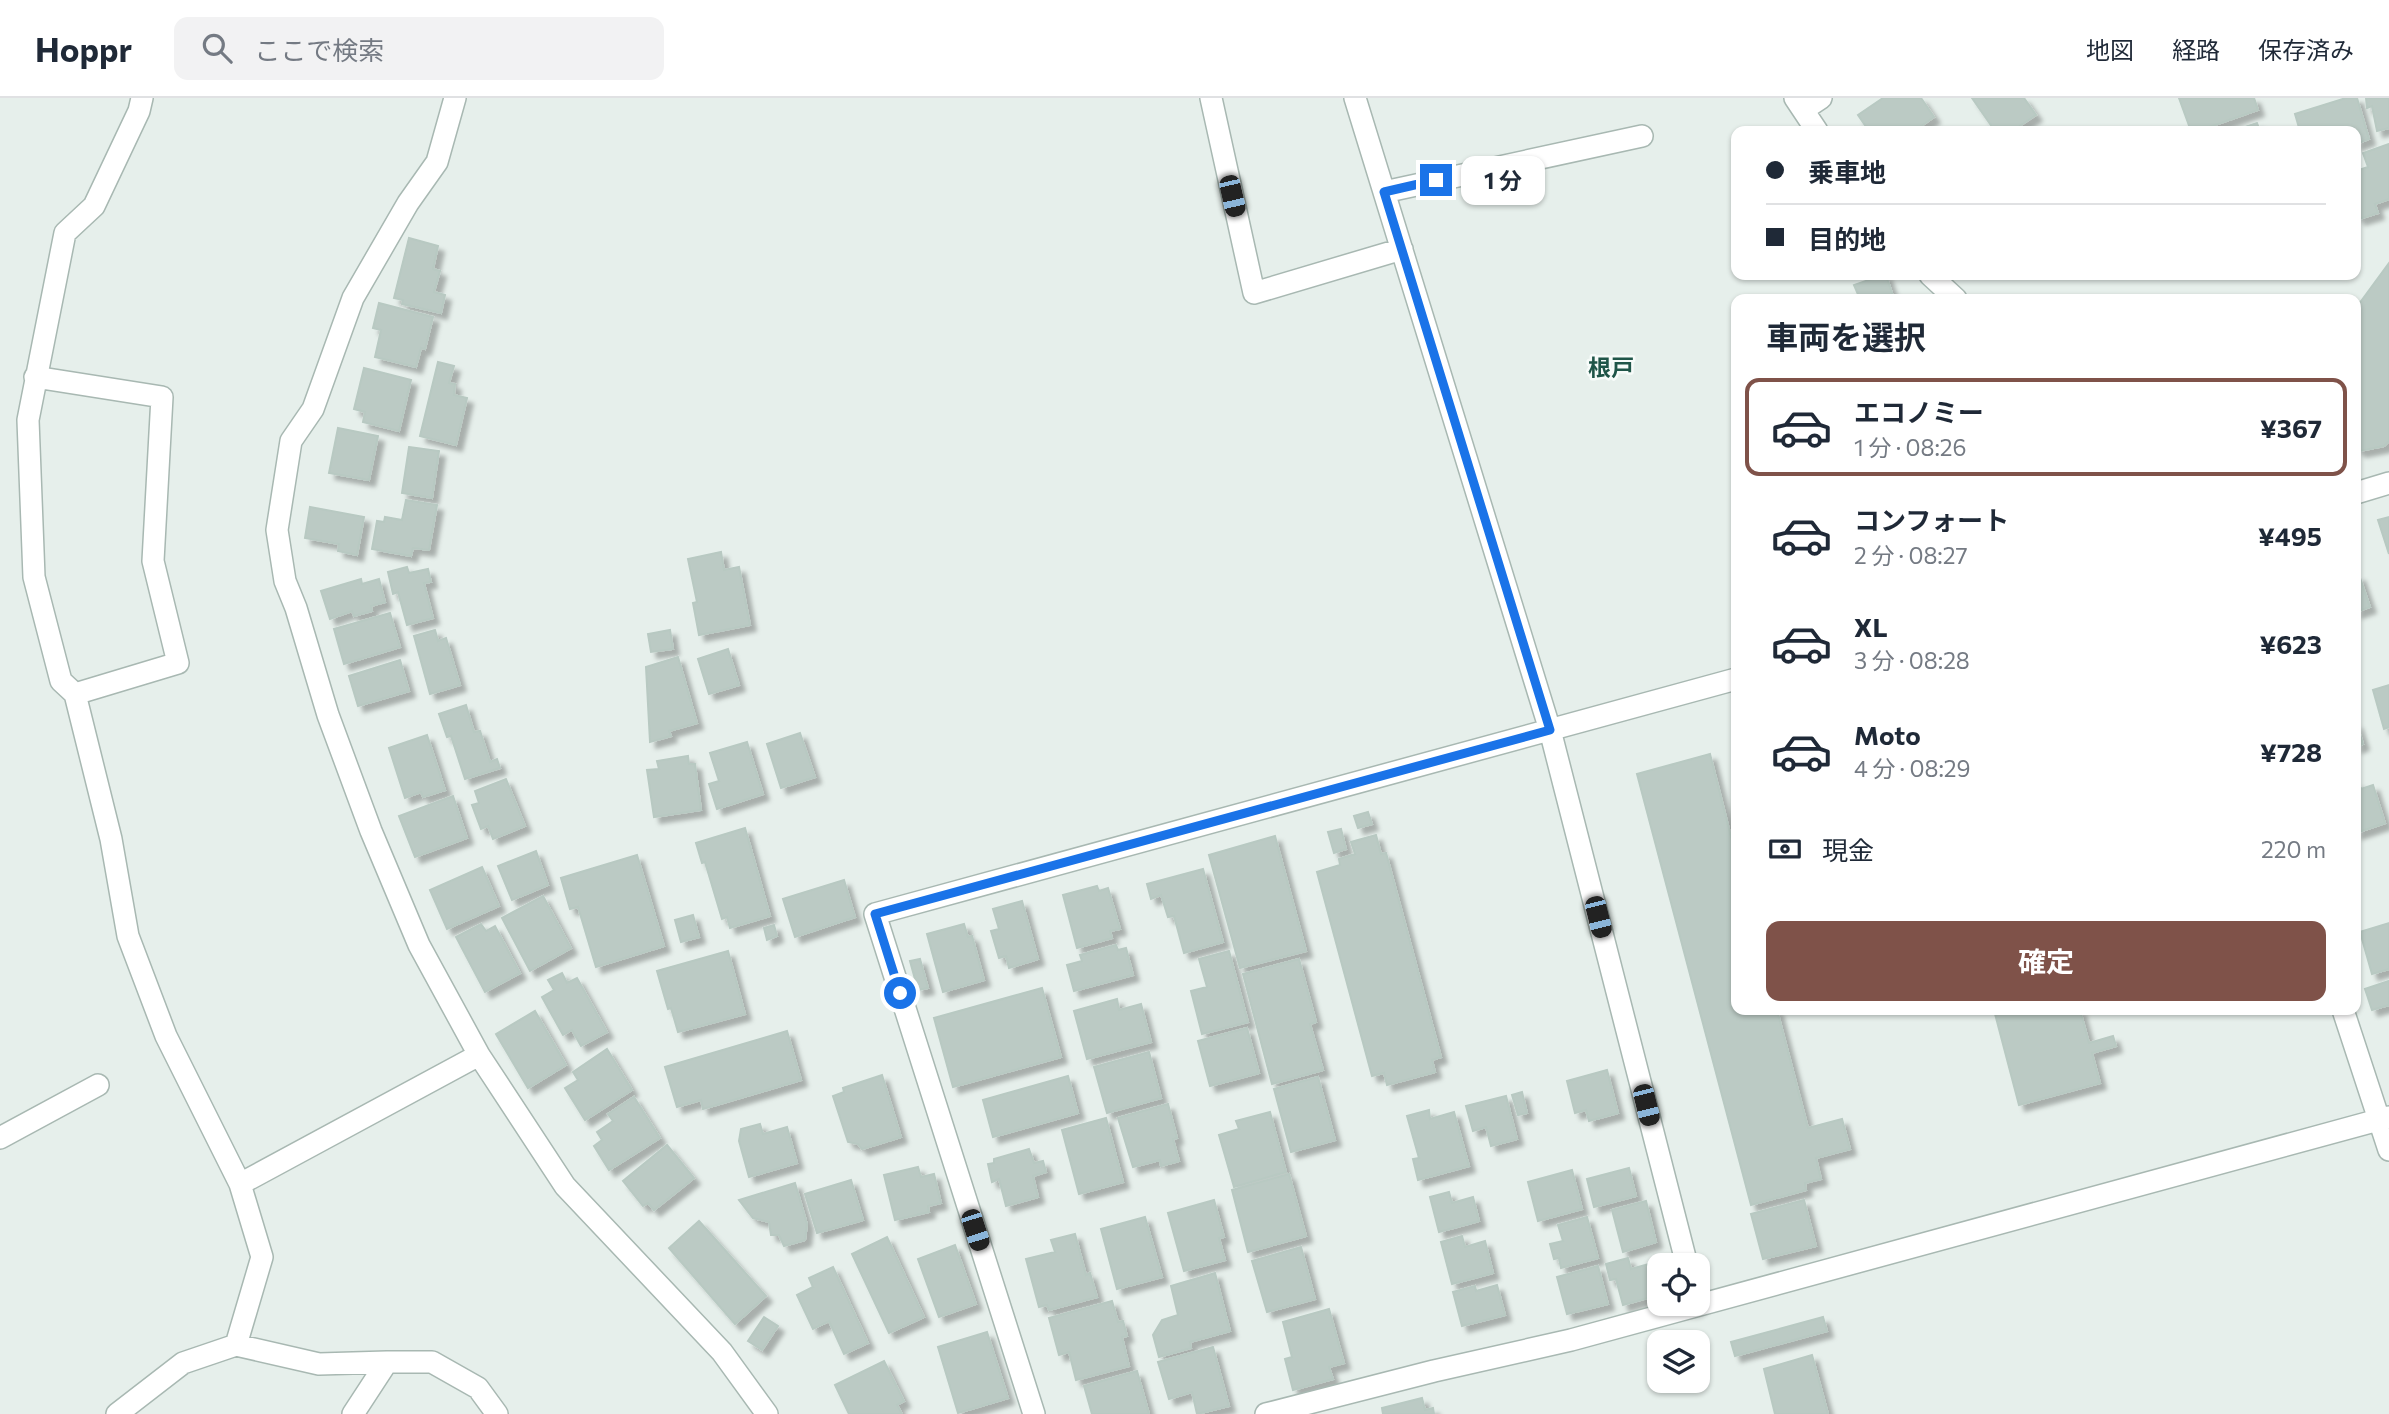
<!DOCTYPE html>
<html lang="ja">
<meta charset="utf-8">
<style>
:root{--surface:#fff;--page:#f2f2f3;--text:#1f2937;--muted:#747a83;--line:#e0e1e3;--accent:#7f5249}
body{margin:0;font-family:Commissioner,"Noto Sans JP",sans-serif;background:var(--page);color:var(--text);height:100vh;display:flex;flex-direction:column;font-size:26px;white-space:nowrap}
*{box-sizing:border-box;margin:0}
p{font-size:23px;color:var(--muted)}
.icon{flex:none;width:38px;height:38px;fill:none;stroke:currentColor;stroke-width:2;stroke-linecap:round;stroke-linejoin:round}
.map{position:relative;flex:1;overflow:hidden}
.sheet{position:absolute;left:1731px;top:196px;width:630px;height:721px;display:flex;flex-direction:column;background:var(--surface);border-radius:14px;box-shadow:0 2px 5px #0004}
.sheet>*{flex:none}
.top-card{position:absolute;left:1731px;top:28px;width:630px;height:154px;border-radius:14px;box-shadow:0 2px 5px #0004;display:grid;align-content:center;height:154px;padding:0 35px;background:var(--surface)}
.fabs{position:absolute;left:1647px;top:1155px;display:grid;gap:14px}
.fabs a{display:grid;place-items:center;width:63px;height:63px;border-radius:14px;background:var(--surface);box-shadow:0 2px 5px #0004;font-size:35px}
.end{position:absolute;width:32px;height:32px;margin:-16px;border:9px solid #1a73e8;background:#fff;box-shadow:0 0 0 4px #fff}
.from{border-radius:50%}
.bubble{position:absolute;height:49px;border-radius:14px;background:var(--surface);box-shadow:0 2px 5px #0004;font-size:23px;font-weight:700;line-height:49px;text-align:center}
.car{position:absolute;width:21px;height:42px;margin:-21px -10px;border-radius:9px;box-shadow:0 0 5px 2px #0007;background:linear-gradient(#222 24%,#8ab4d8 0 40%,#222 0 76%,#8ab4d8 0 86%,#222 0)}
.top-card b{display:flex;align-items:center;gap:24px;height:66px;font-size:26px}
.top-card b+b{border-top:2px solid var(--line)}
.top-card i{width:18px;height:18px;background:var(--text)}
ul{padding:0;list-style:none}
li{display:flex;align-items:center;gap:21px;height:98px;margin:0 14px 10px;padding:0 21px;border:4px solid transparent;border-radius:14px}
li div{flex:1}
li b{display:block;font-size:26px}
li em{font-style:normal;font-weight:700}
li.on{border-color:var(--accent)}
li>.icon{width:63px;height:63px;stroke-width:1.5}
h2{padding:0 35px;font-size:32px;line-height:84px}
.pay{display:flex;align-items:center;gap:18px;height:77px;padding:0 35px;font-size:26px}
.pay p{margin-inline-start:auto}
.primary-button{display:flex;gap:14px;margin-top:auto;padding:14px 35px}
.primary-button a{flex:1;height:80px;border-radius:14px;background:var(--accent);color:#fff;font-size:28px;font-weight:700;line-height:80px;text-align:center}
header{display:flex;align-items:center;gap:42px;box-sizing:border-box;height:98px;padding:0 35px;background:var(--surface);border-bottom:2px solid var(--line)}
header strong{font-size:33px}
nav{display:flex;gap:38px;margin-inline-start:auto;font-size:24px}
.search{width:490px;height:63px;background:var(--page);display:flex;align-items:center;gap:18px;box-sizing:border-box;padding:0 24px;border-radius:14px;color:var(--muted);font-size:26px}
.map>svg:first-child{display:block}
.building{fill:#bbcac4;stroke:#b8c9c2;stroke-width:2;filter:url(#shadow)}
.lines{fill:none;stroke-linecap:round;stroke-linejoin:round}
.lane-casing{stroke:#a8b8b2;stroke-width:24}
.street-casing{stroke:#a8b8b2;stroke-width:24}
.lane{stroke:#fff;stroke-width:21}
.street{stroke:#fff;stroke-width:21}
.route{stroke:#1a73e8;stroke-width:9}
.labels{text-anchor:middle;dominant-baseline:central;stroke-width:5;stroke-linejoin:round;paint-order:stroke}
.neighbourhood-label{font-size:23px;font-weight:bold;fill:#1f5548;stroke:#f7fbf9}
</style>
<header>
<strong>Hoppr</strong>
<div class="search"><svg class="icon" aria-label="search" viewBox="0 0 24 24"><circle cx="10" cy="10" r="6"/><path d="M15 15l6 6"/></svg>ここで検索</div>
<nav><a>地図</a><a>経路</a><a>保存済み</a></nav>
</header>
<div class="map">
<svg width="2389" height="1316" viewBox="0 0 2389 1316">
<defs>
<filter id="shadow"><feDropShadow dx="6" dy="6" stdDeviation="2" flood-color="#0004"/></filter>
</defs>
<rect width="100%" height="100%" fill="#e6efeb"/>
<path class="building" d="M1883 0H1921L1934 19 1914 33H1869L1858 17Z
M1972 0H2024L2036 17 2012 33H1995Z
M2179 0H2254L2258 12 2198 33H2191Z
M2346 0H2357L2369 41 2356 46V33H2300L2295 16Z
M2366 0H2389V30L2377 33 2372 8 2367 10Z
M2257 25 2260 33H2233Z
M2389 46V101L2375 106 2378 115 2359 121 2358 117H2356V73L2368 69 2363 55Z
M409 140 438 148 433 171 440 173 434 194 445 197 441 215 402 206 403 202 394 200Z
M2389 165V343L2384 348 2360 353 2356 349V210Z
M1883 177H1886L1894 201H1860L1854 187Z
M379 205 433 219 425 251 421 250 416 269 375 259 381 232 373 230Z
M438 264 454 268 449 285 455 286 454 297 467 300 456 347 420 338Z
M364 270 411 282 399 333 363 324 365 314 354 311Z
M338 330 378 338 369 382 329 375Z
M409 349 439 353 432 400 402 395Z
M406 402 437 407 429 452 413 450 411 458 372 451 377 423 384 424 385 419 402 422Z
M310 409 364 419 357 457 338 453 339 446 305 440Z
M2389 419V456L2378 422Z
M721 454 724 472 739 469 750 527 699 537 693 505 697 504 688 461Z
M407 469 409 475 428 471 431 484 424 485 433 520 407 527 398 494 393 496 388 474Z
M2359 477 2370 509 2356 514V479Z
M361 481 362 486 379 481 385 504 371 508 372 513 354 518 352 513 330 521 321 493Z
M390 515 400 549 344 566 334 531Z
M435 532 438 543 446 540 460 587 430 596 414 538Z
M670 532 673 551 651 554 648 536Z
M728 551 739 587 709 596 698 561Z
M678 559 697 625 669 633 671 638 650 644 646 569Z
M400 562 409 593 358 608 349 578Z
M2389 587V629L2384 631 2373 592Z
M466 607 474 634 480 633 490 664 497 661 500 670 465 681 451 638 447 639 439 616Z
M2356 624 2363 646 2356 649Z
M800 635 815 679 781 690 767 646Z
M427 637 445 692 423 699 421 694 405 700 389 650Z
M747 644 763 696 717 711 709 686 719 683 710 655Z
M1710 656 1731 739 1736 738V748L1734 749 1736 758V912H1777L1808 1030 1842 1021 1850 1051 1816 1060 1821 1081 1805 1085 1806 1092 1751 1107 1637 676Z
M688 658 689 666H695L701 712 654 719 647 672 659 671 657 663Z
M506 681 525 728 493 741 488 728 481 731 472 707 479 705 475 693Z
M2358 684 2361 691 2373 687 2385 725 2356 735V685Z
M453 698 467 740 415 759 399 718Z
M1368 714 1372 726 1358 730 1354 718Z
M745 730 770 818 730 830 727 819 722 821 705 764 702 765 696 745Z
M1341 731 1346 751 1334 755 1328 734Z
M1376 737 1381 756 1386 755 1441 959 1432 962 1435 974 1387 987 1384 975 1372 978 1317 774 1340 767 1339 761 1355 756 1351 744Z
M1275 738 1306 853 1240 870 1209 757Z
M536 753 548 787 512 802 498 768Z
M637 757 664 848 596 869 578 809 570 811 561 780Z
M482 769 499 808 447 831 430 792Z
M1203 771 1223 844 1184 855 1174 818 1168 819 1161 797 1151 801 1147 786Z
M844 782 855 819 795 839 783 801Z
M1097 788 1099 793 1108 790 1120 831 1110 833 1112 840 1077 850 1063 797Z
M543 798 571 850 530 873 502 820Z
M1022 803 1038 861 1009 870 1006 858 999 860 991 833 999 831 993 811Z
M693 817 699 839 681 844 675 822Z
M2389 825V871L2372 876 2360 834Z
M481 826 486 833 495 828 520 875 485 894 456 839Z
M964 826 968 839 972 838 984 882 943 894 927 836Z
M774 827 777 838 767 842 764 830Z
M1116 847 1118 852 1126 850 1133 877 1074 893 1067 867 1082 863 1080 857Z
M728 853 745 916 678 934 671 910 668 911 657 873Z
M1229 853 1248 924 1202 936 1191 893 1207 889 1199 861Z
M920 861 928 890 918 892 910 863Z
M1299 861 1316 924 1310 926 1323 972 1272 986 1243 876Z
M562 875 567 885 577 880 607 934 581 948 572 932 563 937 542 899 554 892 548 882Z
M2389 883V907L2372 912 2365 891Z
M1042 890 1061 959 953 989 934 920Z
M1117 901 1119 912 1141 906 1151 944 1087 961 1074 913Z
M1994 912H2080L2089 945 2113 938 2116 948 2092 955 2100 985 2019 1007Z
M535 913 566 967 528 990 496 936Z
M1247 930 1259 975 1210 988 1198 943Z
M787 933 801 982 703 1011 701 1002 677 1009 665 969Z
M607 951 632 992 585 1022 565 990 578 982 573 974Z
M1149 954 1161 1000 1107 1015 1094 969Z
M1607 972 1618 1015 1589 1023 1586 1012 1575 1015 1567 983Z
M882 977 901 1039 862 1051 858 1046 848 1044 833 998 844 994 843 990Z
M1068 978 1078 1015 993 1039 983 1002Z
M1318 979 1335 1042 1291 1054 1274 991Z
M1522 994 1527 1015 1518 1017 1512 997Z
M1506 998 1517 1041 1491 1048 1486 1029 1473 1033 1466 1008Z
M634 999 660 1040 609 1072 594 1048 602 1042 597 1034 613 1023 608 1016Z
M1168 1006 1177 1040 1173 1041 1179 1063 1161 1068 1160 1062 1133 1069 1118 1020Z
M1429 1012 1430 1021 1454 1014 1469 1068 1418 1082 1413 1061 1419 1060 1407 1018Z
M1270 1014 1286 1074 1234 1089 1219 1037 1239 1031 1236 1023Z
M1106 1020 1123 1084 1079 1096 1062 1032Z
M760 1026 763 1036 787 1029 797 1065 749 1079 739 1043 741 1031Z
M667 1047 694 1080 654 1112 648 1105 643 1108 623 1083Z
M1029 1051 1034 1065 1043 1063 1046 1074 1033 1078 1038 1099 1006 1108 999 1081 992 1084 988 1066 994 1065V1061Z
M918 1069 921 1079 934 1076 941 1105 928 1108 929 1114 895 1122 884 1077Z
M1629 1070 1636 1098 1594 1109 1587 1081Z
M1572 1072 1582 1111 1538 1123 1528 1084Z
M1289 1076 1306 1138 1248 1154 1232 1092Z
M851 1082 863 1122 817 1135 805 1096Z
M795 1085 807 1126 805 1142 784 1148 779 1137H771L769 1124 753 1120 739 1102Z
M1449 1094 1452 1105 1473 1099 1479 1123 1439 1134 1430 1099Z
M1214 1102 1224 1139 1219 1140 1225 1162 1184 1173 1168 1115Z
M1804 1102 1816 1148 1763 1161 1751 1116Z
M1646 1103 1656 1144 1623 1154 1612 1112Z
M1145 1119 1162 1179 1117 1191 1101 1131Z
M1587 1119 1598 1160 1561 1170 1559 1160 1554 1161 1550 1146 1563 1143 1558 1127Z
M699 1123 766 1198 735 1226 669 1150Z
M1075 1136 1086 1177 1090 1175 1097 1199 1049 1212 1047 1207 1039 1209 1026 1161 1055 1154 1051 1142Z
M1462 1138 1465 1149 1485 1143 1493 1175 1452 1186 1441 1144Z
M887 1139 924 1219 889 1235 852 1156Z
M955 1147 976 1206 939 1219 918 1161Z
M1301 1149 1315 1201 1267 1214 1252 1163Z
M1628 1160 1631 1171 1656 1164 1659 1173V1186L1656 1187 1658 1197 1623 1207 1616 1181 1610 1182 1606 1166Z
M1598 1168 1608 1206 1567 1216 1557 1179Z
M833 1169 868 1245 844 1256 829 1223 813 1231 797 1197 813 1189 809 1180Z
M1215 1175 1230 1233 1190 1244 1191 1250 1159 1259 1153 1237 1162 1222 1178 1217 1171 1188Z
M1497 1187 1505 1217 1462 1228 1453 1194 1475 1188 1476 1193Z
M1112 1203 1118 1224 1123 1223 1127 1238 1122 1239 1129 1268 1076 1282 1069 1254 1059 1257 1049 1220Z
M1329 1211 1344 1265 1329 1269 1333 1281 1293 1292 1285 1261 1292 1259 1283 1224Z
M764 1219 778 1228 762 1252 748 1243Z
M1823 1219 1827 1233 1735 1258 1731 1244Z
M987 1234 1008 1300 958 1315 938 1249Z
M1213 1249 1229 1308 1197 1316 1192 1294 1169 1301 1158 1264Z
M1812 1257 1828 1316H1775L1764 1271Z
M884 1263 904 1303 897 1307 902 1316H849L835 1287Z
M1137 1273 1149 1316H1092L1084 1288Z
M1422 1300 1425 1312 1433 1310 1434 1316H1383L1382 1310Z"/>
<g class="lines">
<g class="lane-casing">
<path id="lane" d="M0 1040 98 987"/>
</g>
<g class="street-casing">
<path id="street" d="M142 0 139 13 94 108 65 135 28 322 34 479 61 583 75 596 111 741 128 838 166 938 240 1086 262 1159 236 1247
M455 0 437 64 408 105 353 200 313 311 291 343 277 432 285 483 296 510 328 617 371 733 419 847 479 957 565 1088 722 1254 767 1316
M1211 0 1254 195 1402 151
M1355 0 1550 632 1687 1167
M1795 0 1817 33
M1803 12 1821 0
M1384 94 1642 38
M1930 177 1956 201
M35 279 162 299 153 463 178 565 75 596
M2356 395 2389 385
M2343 912 2389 1052
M240 1086 479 957
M387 1264H432L478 1290 497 1316
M117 1316 183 1265 236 1247 319 1266 387 1264 353 1316
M1034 1316 875 816 1736 581
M1266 1316 1434 1273 1571 1242 2389 1019"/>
</g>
<use href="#lane" class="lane"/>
<use href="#street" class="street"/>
</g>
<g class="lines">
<path class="route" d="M900 895 875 816 1550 632 1384 94 1436 82"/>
</g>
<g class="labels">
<g class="neighbourhood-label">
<text x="1611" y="269">根戸</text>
</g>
</g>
</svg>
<div class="fabs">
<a><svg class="icon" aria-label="locate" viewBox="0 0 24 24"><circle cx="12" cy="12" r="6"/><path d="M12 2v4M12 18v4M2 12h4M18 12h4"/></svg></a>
<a><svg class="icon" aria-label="layers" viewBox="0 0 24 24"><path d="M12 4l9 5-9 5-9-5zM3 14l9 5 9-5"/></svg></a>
</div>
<i class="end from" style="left:900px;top:895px"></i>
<i class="end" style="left:1436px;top:82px"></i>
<div class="bubble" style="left:1461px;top:58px;width:84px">1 分</div>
<i class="car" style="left:1232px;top:98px;rotate:167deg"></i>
<i class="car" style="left:1598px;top:819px;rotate:166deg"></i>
<i class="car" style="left:1646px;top:1007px;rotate:166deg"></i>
<i class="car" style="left:975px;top:1132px;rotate:162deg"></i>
<div class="top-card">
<b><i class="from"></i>乗車地</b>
<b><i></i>目的地</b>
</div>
<section class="sheet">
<h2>車両を選択</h2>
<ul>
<li class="on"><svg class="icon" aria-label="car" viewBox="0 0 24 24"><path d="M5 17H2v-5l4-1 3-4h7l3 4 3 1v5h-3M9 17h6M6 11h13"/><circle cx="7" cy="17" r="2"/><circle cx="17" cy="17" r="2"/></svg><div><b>エコノミー</b><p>1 分 · 08:26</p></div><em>¥367</em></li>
<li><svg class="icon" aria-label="car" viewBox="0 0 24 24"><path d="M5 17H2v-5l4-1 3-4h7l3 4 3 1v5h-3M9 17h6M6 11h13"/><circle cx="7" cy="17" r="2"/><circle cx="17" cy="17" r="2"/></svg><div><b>コンフォート</b><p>2 分 · 08:27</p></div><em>¥495</em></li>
<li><svg class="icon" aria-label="car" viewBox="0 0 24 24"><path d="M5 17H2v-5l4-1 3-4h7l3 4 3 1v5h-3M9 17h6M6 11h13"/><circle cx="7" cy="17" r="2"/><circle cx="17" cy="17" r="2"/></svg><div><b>XL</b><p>3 分 · 08:28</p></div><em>¥623</em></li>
<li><svg class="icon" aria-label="car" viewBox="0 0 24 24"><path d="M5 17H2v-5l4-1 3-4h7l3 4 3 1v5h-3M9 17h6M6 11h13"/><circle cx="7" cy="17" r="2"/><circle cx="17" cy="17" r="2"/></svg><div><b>Moto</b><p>4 分 · 08:29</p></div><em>¥728</em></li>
</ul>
<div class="pay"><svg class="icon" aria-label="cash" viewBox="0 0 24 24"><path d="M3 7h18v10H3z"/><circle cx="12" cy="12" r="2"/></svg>現金<p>220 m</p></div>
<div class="primary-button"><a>確定</a></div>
</section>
</div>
